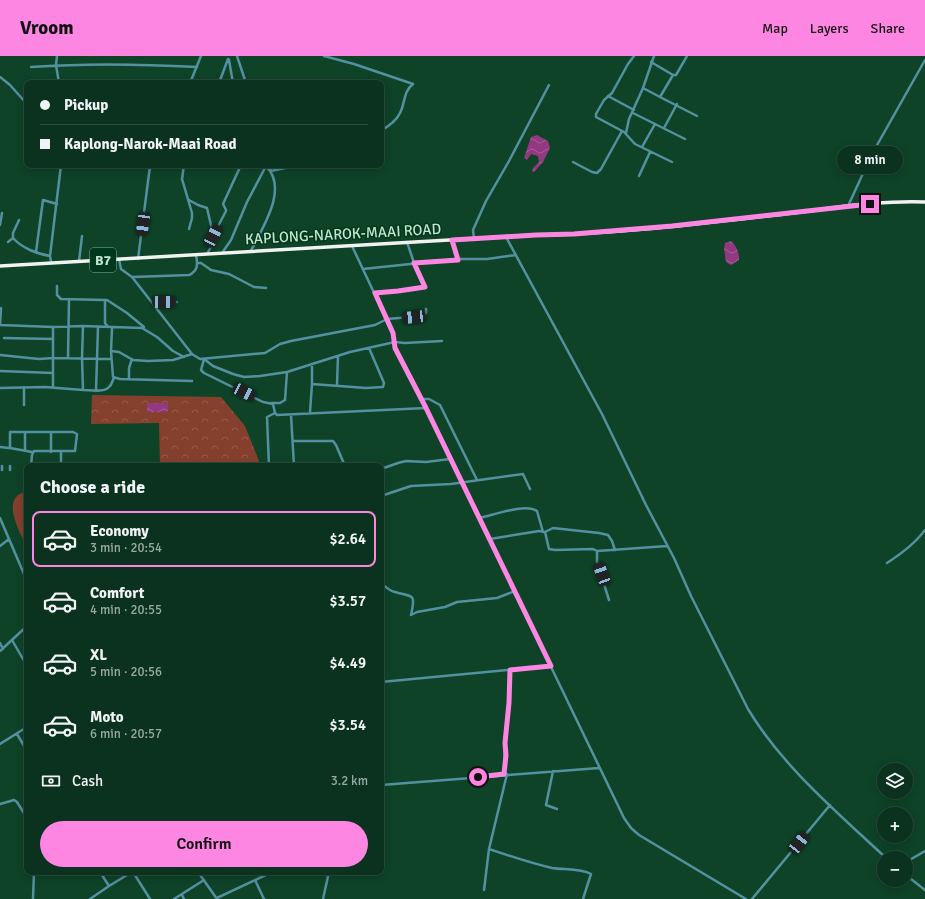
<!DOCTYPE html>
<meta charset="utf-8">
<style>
:root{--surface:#0a321e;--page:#183e2b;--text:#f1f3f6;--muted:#99aaa4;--line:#2a4d3c;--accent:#fd86e2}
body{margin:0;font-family:Signika,sans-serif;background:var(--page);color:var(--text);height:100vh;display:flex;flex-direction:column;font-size:15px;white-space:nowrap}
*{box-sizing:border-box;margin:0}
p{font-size:13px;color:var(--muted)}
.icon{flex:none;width:22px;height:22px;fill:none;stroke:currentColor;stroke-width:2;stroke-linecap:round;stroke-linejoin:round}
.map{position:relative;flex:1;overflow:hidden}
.panel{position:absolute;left:24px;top:407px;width:360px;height:412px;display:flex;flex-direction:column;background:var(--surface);border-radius:8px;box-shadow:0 2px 10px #0003,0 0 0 1px var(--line)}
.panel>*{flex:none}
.guide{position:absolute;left:24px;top:24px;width:360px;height:88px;border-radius:8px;box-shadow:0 2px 10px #0003,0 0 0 1px var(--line);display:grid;align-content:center;height:88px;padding:0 16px;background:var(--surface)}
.controls{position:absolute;left:877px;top:707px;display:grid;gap:8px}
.controls a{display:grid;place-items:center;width:36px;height:36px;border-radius:50%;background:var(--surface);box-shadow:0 2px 10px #0003,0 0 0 1px var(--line);font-size:20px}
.end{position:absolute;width:18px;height:18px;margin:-9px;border:5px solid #fd86e2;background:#111;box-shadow:0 0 0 2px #111}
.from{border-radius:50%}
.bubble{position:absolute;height:28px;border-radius:14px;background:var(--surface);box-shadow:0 2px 10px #0003,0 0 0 1px var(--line);font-size:13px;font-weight:600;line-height:28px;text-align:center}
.car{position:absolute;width:12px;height:24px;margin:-12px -6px;border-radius:5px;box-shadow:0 0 3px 1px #0007;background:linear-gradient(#222 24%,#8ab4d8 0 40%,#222 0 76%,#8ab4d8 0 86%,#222 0)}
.guide b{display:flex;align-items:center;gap:14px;height:38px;font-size:15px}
.guide b+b{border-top:1px solid var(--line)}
.guide i{width:10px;height:10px;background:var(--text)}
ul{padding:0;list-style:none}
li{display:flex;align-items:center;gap:12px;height:56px;margin:0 8px 6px;padding:0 8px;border:2px solid transparent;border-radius:8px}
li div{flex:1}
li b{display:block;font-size:15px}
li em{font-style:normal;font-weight:600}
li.current{border-color:var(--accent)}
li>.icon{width:36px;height:36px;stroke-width:1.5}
h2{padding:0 16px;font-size:18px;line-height:48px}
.pay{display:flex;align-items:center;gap:10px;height:44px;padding:0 16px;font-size:15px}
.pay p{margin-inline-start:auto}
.action{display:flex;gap:8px;margin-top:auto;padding:8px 16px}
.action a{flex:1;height:46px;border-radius:24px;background:var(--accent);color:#111;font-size:16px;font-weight:600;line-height:46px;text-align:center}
header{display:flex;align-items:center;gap:24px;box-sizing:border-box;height:56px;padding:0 20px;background:var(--accent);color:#111}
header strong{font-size:19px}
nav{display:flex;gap:22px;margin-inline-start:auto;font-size:14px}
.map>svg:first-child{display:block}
.forest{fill:url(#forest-crowns)}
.pitch{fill:#85402d}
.water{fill:url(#water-waves)}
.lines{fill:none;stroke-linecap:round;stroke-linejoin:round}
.minor{stroke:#5491a0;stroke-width:2.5}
.highway{stroke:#f2f2f2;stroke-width:3.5}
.route{stroke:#fd86e2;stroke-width:5}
.labels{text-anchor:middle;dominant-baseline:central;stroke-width:3;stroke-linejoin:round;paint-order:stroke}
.shield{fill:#00381e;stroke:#88b099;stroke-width:1}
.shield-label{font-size:14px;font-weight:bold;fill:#c3e4ce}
.street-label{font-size:15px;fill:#c3e4ce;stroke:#00381e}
</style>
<header>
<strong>Vroom</strong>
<nav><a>Map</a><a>Layers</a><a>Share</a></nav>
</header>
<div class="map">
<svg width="925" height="843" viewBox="0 0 925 843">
<defs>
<pattern id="forest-crowns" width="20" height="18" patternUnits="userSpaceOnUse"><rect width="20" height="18" fill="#85402d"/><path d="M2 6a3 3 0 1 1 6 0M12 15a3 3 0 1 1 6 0" fill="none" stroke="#955b4a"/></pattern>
<pattern id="water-waves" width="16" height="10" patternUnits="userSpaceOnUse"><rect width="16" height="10" fill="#933981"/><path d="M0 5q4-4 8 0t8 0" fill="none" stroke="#a55f97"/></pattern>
</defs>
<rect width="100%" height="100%" fill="#0e4328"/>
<path class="forest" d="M92 339 221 341 245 370 261 410H160L159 367 91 368Z"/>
<path class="pitch" d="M25 436H27V491C20 477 0 442 25 436Z"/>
<path class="water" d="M537 79 548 85 550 92 543 106 534 116H532L533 112 539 106 538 100 531 98 527 104 524 102 531 81Z
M731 185C737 191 739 196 739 204L731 209 726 206 724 193 725 187Z
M147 347H168V356H147Z"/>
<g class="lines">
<path class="minor" d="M57 0 56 9 59 27
M237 0 246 27
M324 0 354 8 413 28C400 38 408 54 392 67 388 70 385 73 381 74
M634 0 628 8 612 37 604 44 596 58V61L624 76 635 88 672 106
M687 0 676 19H673L660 41 697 60
M651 6 673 19
M31 11C86 7 142 8 197 11
M0 21 10 29 27 48
M190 27 201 0
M219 27 228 3 229 4 233 27
M643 32 660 41
M608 40 634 54
M633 57 685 83
M664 72 677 48
M626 77 629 63 643 32 654 0
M642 91 655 68
M573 106 592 116 597 117 601 113 622 75
M71 109 119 111 161 109
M184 109 182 123 192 157V162L189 173
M269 109 271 115 285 112 286 109
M184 110H266C289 133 262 172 251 195
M639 120 650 96
M189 144 198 149 207 152 214 182 213 187 207 198
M848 150 872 98 925 4
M0 169 2 157
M213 180 226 155V154L223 148 241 109
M506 181 602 358 646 449 674 502 691 540 748 653C782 710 838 757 886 802
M13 182C22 192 37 198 50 200
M474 183 473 174 486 145 509 105 549 29
M452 184 458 203
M8 186 13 182V177L19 164
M352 190 393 277 395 292 426 352 624 762 631 772 639 779 746 843
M36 196 43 144 57 148
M222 197 231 184 247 146 266 110
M119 203 121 213 132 221 192 298 200 303 265 297 280 288 291 285 375 269 387 263 423 260 426 257V253
M138 203 150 110
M79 205 82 180
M51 206 50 200 61 109
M197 207H201L211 214 229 218 254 231 266 232
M363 213 458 203H487L516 199
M133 221 189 219C198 215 198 208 196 199
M57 230V239L61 243 105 244V267L108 271
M375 237 398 235 425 231 414 207 407 186
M105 244H107L127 257 144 271
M152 246H177
M0 269 53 271 83 270 142 272 157 281 173 295 184 301
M0 269 1 252
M112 272 111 295 113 321 120 323 192 325
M4 282 53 283
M111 295 119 296 133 304 148 305 173 304 192 298
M0 299 39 303 53 302 111 303
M68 302 69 243
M0 315 53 317
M129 323V312L132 303
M312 328 366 332 383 331 384 327 369 292
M337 329 338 300
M24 331V349
M0 332 45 331 83 334 82 302 83 270
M53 332V271
M83 334C90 334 104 337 109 331 112 329 112 325 114 322
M96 335 98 271
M422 343H429L440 349 477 424
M271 347H280L285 344 287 316
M426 352 277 359 275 357 273 348 263 346 204 317 201 314 204 303 213 310 233 318 244 321 260 320 287 316 350 296 395 286 405 287 442 285
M310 356 312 328V308
M291 359 294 410
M25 376H73L77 378 75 395H34L32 399 31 410
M51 377V396
M293 385H333L336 389 345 410
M0 391 9 392
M25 394V376H10V392L32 396
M61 396V410
M2 410V414
M269 410 267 361 275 357
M335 410 345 409
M381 413 398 407 406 405 426 406 450 403
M10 414V410
M381 440 411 430 451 428 523 418 530 433
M0 462 27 525
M479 462C494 459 525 447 537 455L543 476
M545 476 553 472 599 477 608 479 612 485 615 494
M490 483 539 475 545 476 549 493 555 494 593 493 597 495 667 490
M0 490 9 483
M597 495V506L609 544
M887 507C901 498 915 488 925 474
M381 527C385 530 389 535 395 536 413 541 416 537 411 559L417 556 445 551 457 546 497 542 515 535
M12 584 27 610
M0 587 3 593
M0 595 27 570
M381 626 551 610
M17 678 27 695
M0 688 27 671
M553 715 546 749 557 753
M504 718C505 706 504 693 505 681 507 658 510 637 510 615
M381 729 599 712
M0 748 14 744 17 746 27 762
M489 793C510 800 530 807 552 812 564 814 580 812 591 818L583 843
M906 806 925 795
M100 816 109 830
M133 816 150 843
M164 816 165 818 168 816
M198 816 217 843
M69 818 71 816
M906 819 925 834
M255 824 264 843
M484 834 489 793 507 718
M182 839 184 843
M217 842 272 816
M33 843 34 816
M90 843 109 830 132 816
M174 843 204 824
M323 843 329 816
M752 843 830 749"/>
<path class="highway" d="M0 210 536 179C616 178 696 168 775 159 825 154 874 144 925 146"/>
</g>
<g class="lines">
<path class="route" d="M478 721 504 718 506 699 505 687 509 647 510 614 551 610 426 352 395 292 393 277 375 237 398 235 425 231 414 207 458 204 452 184 536 179 574 178 672 170 870 148"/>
</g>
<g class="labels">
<rect class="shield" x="90" y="192" width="26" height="24" rx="3"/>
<g class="shield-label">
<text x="103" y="204">B7</text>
</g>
<g class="street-label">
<text transform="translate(343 178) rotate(-3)">KAPLONG-NAROK-MAAI ROAD</text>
</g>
</g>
</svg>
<div class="controls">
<a><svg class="icon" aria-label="layers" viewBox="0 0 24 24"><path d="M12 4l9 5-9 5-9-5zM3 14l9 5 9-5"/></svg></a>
<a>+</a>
<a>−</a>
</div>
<i class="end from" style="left:478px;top:721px"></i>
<i class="end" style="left:870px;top:148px"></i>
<div class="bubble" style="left:837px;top:90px;width:66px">8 min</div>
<i class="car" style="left:143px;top:168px;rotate:188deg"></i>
<i class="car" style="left:213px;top:180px;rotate:27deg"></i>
<i class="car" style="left:164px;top:246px;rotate:90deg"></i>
<i class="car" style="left:414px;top:261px;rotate:264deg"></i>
<i class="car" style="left:244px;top:336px;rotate:116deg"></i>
<i class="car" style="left:602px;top:518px;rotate:340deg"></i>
<i class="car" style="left:799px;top:787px;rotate:38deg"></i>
<div class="guide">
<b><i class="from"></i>Pickup</b>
<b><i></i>Kaplong-Narok-Maai Road</b>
</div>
<section class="panel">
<h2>Choose a ride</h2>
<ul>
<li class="current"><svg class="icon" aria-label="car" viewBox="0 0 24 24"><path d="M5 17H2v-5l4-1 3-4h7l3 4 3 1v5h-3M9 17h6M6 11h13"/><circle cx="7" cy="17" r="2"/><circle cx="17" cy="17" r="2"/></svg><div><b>Economy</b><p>3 min · 20:54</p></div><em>$2.64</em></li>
<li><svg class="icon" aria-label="car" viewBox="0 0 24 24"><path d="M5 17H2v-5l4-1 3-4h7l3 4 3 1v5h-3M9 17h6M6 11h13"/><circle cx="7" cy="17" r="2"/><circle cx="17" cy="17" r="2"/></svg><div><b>Comfort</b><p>4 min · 20:55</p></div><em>$3.57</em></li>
<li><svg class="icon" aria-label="car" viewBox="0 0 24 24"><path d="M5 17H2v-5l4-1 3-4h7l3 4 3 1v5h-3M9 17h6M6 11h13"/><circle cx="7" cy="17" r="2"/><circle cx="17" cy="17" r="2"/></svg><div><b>XL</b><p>5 min · 20:56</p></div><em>$4.49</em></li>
<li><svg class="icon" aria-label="car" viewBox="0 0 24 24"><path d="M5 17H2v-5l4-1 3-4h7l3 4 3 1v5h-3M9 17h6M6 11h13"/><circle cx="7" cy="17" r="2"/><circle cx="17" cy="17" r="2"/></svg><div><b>Moto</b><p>6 min · 20:57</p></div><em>$3.54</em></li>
</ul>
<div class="pay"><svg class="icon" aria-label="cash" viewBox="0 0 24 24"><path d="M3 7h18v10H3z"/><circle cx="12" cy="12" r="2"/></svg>Cash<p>3.2 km</p></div>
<div class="action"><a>Confirm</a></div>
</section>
</div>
